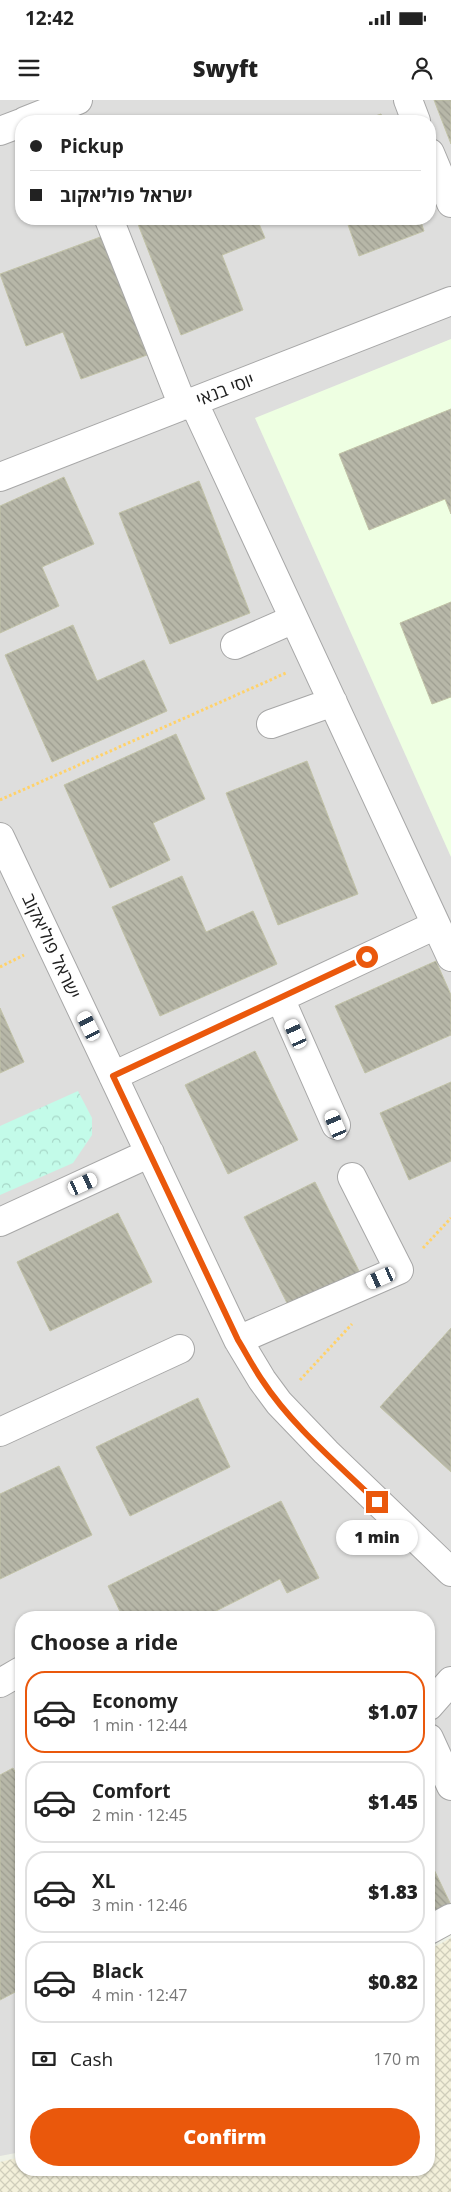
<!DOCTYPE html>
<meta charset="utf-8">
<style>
:root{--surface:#fff;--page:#f6f6f6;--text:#222;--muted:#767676;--line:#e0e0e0;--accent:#ea580c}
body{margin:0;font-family:"Open Sans",Heebo,sans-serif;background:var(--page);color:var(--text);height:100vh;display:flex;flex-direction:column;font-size:19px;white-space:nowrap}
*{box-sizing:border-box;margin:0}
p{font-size:16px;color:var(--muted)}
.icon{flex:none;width:28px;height:28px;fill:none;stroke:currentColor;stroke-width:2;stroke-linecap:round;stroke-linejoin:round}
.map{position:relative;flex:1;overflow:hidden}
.drawer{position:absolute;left:15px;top:1511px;width:420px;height:565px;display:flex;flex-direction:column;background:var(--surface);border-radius:20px;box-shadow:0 1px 4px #0004}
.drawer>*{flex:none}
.hud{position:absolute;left:15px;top:15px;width:421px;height:110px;border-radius:20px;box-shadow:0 1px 4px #0004;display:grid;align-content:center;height:110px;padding:0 15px;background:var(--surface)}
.end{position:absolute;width:22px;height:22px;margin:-11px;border:6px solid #ea580c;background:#fff;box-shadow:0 0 0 2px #fff}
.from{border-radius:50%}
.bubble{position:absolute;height:35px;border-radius:18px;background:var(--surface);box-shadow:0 1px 4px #0004;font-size:16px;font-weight:800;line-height:35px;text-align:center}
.car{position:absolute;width:15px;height:30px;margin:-15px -8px;border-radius:6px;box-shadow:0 0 4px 1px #0007;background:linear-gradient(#fff 24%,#345 0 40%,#fff 0 76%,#345 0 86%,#fff 0)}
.hud b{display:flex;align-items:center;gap:18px;height:48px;font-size:19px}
.hud b+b{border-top:1px solid var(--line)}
.hud i{width:12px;height:12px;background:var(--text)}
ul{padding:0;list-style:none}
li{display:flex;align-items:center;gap:15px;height:82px;margin:0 10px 8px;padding:0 5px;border:2px solid var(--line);border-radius:20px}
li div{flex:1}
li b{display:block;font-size:19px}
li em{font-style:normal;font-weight:800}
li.selected{border-color:var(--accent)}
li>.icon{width:45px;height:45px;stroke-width:1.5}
h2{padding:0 15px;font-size:22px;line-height:60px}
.pay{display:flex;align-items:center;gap:12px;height:55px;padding:0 15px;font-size:19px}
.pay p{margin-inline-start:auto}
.cta{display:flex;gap:10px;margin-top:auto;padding:10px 15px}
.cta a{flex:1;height:58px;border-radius:30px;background:var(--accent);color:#fff;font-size:20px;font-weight:800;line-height:58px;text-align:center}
.status{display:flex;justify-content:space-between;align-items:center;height:35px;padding:0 25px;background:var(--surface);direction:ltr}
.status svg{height:14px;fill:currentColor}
header{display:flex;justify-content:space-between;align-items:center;height:65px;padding:0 15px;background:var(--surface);font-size:22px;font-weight:800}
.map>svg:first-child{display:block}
.residential{fill:#dededd;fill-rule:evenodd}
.education{fill:#eeffe2}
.military{fill:url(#military-cross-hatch)}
.park{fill:url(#park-crowns)}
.building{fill:url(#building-back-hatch);stroke:#c2c3a8}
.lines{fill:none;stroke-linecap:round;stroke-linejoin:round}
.minor-casing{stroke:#a7a7a7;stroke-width:30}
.path{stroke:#ffd26a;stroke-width:3;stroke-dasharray:2.5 2.5;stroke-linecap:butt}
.minor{stroke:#fff;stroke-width:28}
.route{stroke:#ea580c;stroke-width:6}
.labels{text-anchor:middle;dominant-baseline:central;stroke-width:4;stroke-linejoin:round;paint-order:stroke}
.street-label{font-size:18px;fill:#202020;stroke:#fff}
</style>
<div class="status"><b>12:42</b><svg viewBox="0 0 49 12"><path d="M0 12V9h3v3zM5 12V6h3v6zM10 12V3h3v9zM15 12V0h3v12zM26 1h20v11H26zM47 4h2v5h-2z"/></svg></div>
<header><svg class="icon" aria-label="menu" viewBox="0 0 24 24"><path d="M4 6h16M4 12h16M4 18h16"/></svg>Swyft<svg class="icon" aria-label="person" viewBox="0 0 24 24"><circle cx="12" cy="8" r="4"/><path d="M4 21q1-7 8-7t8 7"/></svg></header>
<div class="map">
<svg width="451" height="2092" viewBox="0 0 451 2092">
<defs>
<pattern id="military-cross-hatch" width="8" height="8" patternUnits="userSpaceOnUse" patternTransform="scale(1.25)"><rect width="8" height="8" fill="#f3f0da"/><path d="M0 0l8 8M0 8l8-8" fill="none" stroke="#d0cebb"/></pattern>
<pattern id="park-crowns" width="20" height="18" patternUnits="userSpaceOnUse" patternTransform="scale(1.25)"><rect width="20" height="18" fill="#c3fbe9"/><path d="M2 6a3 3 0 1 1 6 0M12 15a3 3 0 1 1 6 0" fill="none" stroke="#a7d7c8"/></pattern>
<pattern id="building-back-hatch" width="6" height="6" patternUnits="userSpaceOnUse" patternTransform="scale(1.25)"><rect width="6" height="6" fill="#b7b7a8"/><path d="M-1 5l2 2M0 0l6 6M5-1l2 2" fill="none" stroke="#9d9d90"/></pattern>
</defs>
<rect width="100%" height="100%" fill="#eef1e6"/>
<path class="residential" d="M0 0H451V1831L429 1843V1518H21V2052L0 2056ZM21 21H430V119H21Z"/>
<path class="education" d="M451 239V757L255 318Z"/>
<path class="military" d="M451 1838V2092H0V2062L21 2057V2070H429V1850Z"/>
<path class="park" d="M78 991 92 1018V1035L73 1063 0 1095V1026Z"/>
<path class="building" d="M434 0H451V44Z
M381 14 384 21H361Z
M136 119H257L265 138 222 155 243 210 181 235Z
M303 119H316L304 123Z
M346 119H420L424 131 359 156Z
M103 136 147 255 81 279 63 232 26 246 0 174Z
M451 309V414L445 399 369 430 339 354Z
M64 377 94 444 42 467 59 506 0 533V406Z
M199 381 250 513 170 544 119 413Z
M451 502V597L432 604 400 523Z
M73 525 97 581 144 560 167 611 52 662 5 555Z
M176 634 205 699 153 723 170 760 110 788 64 685Z
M307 661 358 794 278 825 226 693Z
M182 776 206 832 253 811 277 864 160 916 112 807Z
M436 861 451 895V935L365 973 335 906Z
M0 908 24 962 0 973Z
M255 951 298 1040 228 1074 185 985Z
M451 982V1061L409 1080 380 1013Z
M315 1082 360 1173 289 1207 244 1117Z
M118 1113 152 1182 50 1231 17 1162Z
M451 1228V1372L380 1307Z
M198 1298 230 1367 130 1416 96 1347Z
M59 1366 92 1435 0 1479V1394Z
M281 1401 319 1478 287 1493 280 1479 202 1518H123L108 1486Z
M13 1668 21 1683V1889L0 1900V1675Z
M429 1759 451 1805 429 1821Z"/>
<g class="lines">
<g class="minor-casing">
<path id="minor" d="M408 0 416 21
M25 21 78 0
M0 31 21 23
M430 53 451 103
M109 119 183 306
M193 301 451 857
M0 377 451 201
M235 545 294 519
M271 624 333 602
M0 737 238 1240 262 1280 279 1303 326 1352 451 1472
M280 898 336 1025
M113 976 436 825
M0 1122 150 1053
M238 1240 399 1170 352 1077
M0 1332 180 1249
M0 1583 21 1571
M429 1606 451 1581
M429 1638 451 1686
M429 1830 451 1818"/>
</g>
<path class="path" d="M0 700 286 573
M0 867 24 855
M423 1148 451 1118
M300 1280 352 1224"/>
<use href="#minor" class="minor"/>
</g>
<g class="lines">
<path class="route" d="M367 857 113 976 238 1240C246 1253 253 1267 262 1280 292 1326 338 1364 377 1402"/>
</g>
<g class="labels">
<g class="street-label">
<text transform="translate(225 289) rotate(-21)">יוסי בנאי</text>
<text transform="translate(52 846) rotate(65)">ישראל פוליאקוב</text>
</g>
</g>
</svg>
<i class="end from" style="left:367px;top:857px"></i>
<i class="end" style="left:377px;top:1402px"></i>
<div class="bubble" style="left:336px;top:1420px;width:82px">1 min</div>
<i class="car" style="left:89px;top:926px;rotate:334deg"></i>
<i class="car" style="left:296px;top:934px;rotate:336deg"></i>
<i class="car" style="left:336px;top:1025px;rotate:337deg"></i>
<i class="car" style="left:83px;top:1084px;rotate:65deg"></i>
<i class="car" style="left:381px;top:1178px;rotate:246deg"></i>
<div class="hud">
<b><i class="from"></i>Pickup</b>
<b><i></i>ישראל פוליאקוב</b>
</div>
<section class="drawer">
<h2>Choose a ride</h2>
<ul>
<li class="selected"><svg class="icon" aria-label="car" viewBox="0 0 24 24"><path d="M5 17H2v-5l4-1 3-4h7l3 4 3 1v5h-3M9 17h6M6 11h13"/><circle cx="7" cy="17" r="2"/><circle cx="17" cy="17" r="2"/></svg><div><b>Economy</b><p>1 min · 12:44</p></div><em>$1.07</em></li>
<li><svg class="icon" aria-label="car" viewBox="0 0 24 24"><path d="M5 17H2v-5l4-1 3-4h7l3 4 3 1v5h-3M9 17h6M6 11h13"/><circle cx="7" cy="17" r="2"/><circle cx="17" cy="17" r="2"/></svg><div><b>Comfort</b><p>2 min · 12:45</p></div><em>$1.45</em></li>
<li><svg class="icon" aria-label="car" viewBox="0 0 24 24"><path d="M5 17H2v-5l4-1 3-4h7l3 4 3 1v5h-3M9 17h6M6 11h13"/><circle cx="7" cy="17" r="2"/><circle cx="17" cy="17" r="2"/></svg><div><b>XL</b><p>3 min · 12:46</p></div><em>$1.83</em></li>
<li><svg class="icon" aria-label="car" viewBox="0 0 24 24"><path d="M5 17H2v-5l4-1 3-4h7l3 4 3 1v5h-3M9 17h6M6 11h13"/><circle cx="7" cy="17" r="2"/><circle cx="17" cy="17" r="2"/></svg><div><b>Black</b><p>4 min · 12:47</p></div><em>$0.82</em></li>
</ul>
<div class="pay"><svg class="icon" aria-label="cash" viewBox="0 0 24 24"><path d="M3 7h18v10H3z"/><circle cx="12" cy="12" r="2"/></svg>Cash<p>170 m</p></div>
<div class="cta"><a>Confirm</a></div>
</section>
</div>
